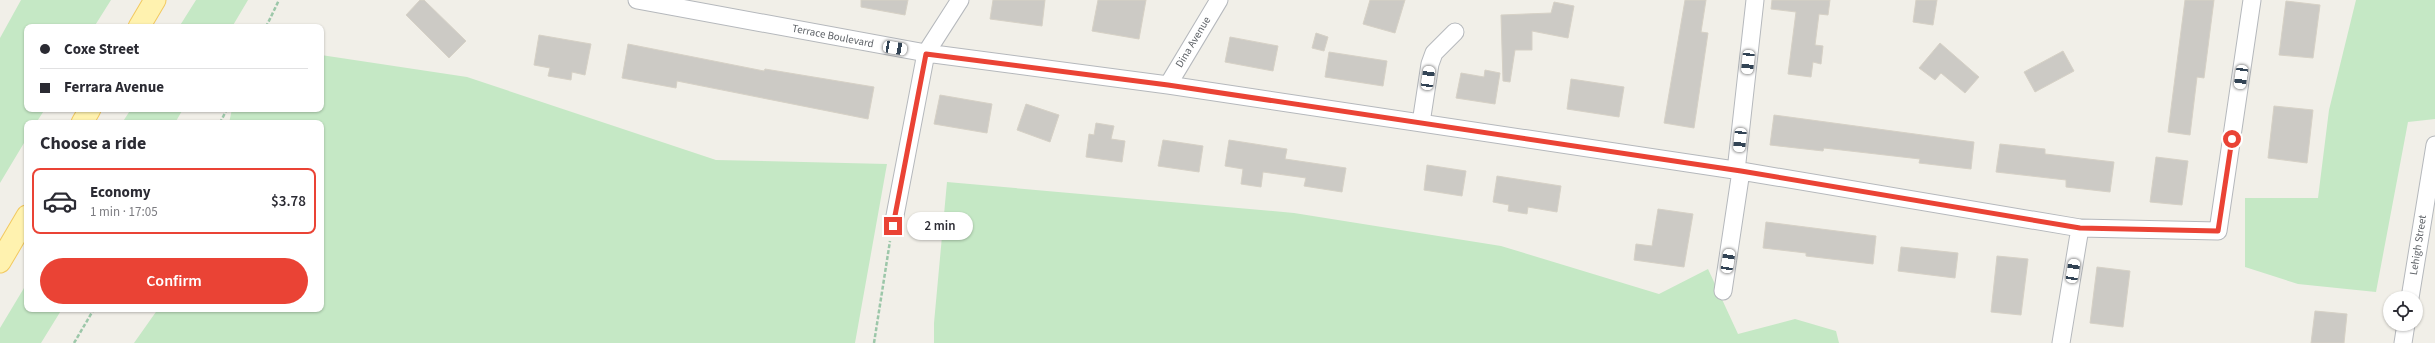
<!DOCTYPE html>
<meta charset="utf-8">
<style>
:root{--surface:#fff;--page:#f2f2f3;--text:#2b2b33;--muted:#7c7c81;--line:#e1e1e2;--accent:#ea4335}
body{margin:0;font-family:"Source Sans 3",sans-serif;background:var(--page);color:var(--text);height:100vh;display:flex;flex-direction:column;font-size:15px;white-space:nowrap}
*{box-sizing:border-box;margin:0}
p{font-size:13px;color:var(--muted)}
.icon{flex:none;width:22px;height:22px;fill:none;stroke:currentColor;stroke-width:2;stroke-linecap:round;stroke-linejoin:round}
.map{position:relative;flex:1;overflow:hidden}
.details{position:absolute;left:24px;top:120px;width:300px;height:192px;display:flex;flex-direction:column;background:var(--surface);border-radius:8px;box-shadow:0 1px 3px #0004}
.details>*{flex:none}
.banner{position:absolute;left:24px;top:24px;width:300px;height:88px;border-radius:8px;box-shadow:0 1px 3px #0004;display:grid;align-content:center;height:88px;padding:0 16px;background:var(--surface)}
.fabs{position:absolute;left:2383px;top:291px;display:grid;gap:8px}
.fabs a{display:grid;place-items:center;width:40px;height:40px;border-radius:50%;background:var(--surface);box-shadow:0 1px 3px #0004;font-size:20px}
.end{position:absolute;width:18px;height:18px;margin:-9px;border:5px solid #ea4335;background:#fff;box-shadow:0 0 0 2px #fff}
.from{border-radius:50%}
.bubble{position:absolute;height:28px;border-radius:14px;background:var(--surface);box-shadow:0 1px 3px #0004;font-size:13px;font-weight:600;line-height:28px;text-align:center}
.car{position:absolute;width:12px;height:24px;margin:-12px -6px;border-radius:5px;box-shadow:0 0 3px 1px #0007;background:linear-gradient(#fff 24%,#345 0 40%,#fff 0 76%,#345 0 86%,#fff 0)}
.banner b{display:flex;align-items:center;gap:14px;height:38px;font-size:15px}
.banner b+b{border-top:1px solid var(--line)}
.banner i{width:10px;height:10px;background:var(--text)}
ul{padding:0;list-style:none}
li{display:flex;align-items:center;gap:12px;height:66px;margin:0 8px 6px;padding:0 8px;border:2px solid transparent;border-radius:8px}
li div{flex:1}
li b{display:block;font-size:15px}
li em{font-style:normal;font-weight:600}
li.selected{border-color:var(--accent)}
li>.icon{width:36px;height:36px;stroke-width:1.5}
h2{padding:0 16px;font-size:18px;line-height:48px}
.cta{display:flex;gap:8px;margin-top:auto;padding:8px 16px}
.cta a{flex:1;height:46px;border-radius:24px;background:var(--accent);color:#fff;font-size:16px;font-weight:600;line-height:46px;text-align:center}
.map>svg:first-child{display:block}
.green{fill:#c5e8c5}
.building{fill:#cccac5;stroke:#d6d1c6}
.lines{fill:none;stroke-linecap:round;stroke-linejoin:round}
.minor-casing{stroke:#b5b8bc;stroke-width:19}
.major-casing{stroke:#f2c960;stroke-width:23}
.path{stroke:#9cc7a9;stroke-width:2.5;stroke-dasharray:4 2;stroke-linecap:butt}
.minor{stroke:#fff;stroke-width:17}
.major{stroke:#fff2af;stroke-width:21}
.route{stroke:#ea4335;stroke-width:5}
.labels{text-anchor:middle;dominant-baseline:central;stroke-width:3;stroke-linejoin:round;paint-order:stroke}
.street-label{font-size:11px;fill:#5f6368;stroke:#fff}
</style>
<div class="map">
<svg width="2435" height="343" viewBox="0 0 2435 343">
<rect width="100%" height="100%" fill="#f1efe8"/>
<path class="green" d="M21 0H111L94 27H27V109H45L36 123H27V138L0 183V38Z
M196 0H248L232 27H179Z
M2356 0H2435V119L2408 122 2376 292 2298 284 2245 267V198H2318L2329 110Z
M321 55 467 77 716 160 887 164 855 343H134L158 309H321V123H229L232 109H321Z
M131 109H183L175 123H122Z
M947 182 1294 213 1501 246 1659 294 1708 269 1738 334 1795 319 1836 331 1839 343H934V323Z
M27 283V309H62L41 343H0V328Z"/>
<path class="building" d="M420 0H424L466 41 449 58 406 15Z
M861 0H908L905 15 861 7Z
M993 0H1045L1042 26 990 19Z
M1098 0H1146L1139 39 1092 31Z
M1370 0H1405L1395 33 1363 24Z
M1685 0H1706L1701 32 1708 33 1694 128 1664 123Z
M1772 0H1830L1828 15 1819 14 1815 45 1823 46 1821 64 1813 62 1811 77 1788 74 1796 12 1771 9Z
M1916 0H1937L1933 25 1913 22Z
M2185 0H2214L2204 78 2197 77 2190 135 2168 132Z
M2286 1 2320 5 2313 58 2279 55Z
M1554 2 1574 6 1568 38 1532 31V50H1515L1510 82 1503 81 1501 15 1551 13Z
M1316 33 1328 37 1324 51 1312 48Z
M539 35 591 44 585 75 572 72 571 80 548 76 550 68 534 65Z
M1230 37 1278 46 1273 71 1225 62Z
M1940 43 1979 77 1965 93 1941 73 1935 80 1919 68Z
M628 44 764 71 765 69 874 87 868 119 677 81 676 88 622 78Z
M2063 51 2074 71 2035 92 2024 72Z
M1329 52 1387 61 1383 86 1325 77Z
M1485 70 1500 73 1495 104 1456 98 1461 73 1484 77Z
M1571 79 1624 87 1619 117 1567 109Z
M940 95 992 104 987 133 934 124Z
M1026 104 1059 115 1050 142 1017 130Z
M2274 106 2313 110 2307 163 2268 158Z
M1774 115 1974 142 1971 169 1919 163 1920 159 1824 148 1823 151 1770 145Z
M1096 123 1114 126 1111 139 1125 141 1122 162 1086 157 1089 134 1094 135Z
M1163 140 1203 146 1199 172 1158 166Z
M1229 140 1287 149 1285 159 1346 168 1342 192 1304 186 1306 178 1263 172 1261 187 1241 184 1243 169 1225 166Z
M2000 144 2045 149V154L2114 162 2110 192 2066 187V180L1996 172Z
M2156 157 2188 161 2182 205 2150 202Z
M1427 165 1466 171 1462 196 1424 190Z
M1497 176 1561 186 1557 212 1528 207 1527 214 1508 211 1509 205 1493 202Z
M1658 209 1693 214 1684 267 1634 260 1636 244 1652 246Z
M1766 222 1876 236 1873 264 1806 256V253L1763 248Z
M1901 247 1958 253 1955 278 1898 271Z
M1997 256 2028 259 2021 315 1991 312Z
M2097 267 2130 271 2123 327 2090 323Z
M2315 311 2347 314 2344 343H2311Z"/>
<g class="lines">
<g class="minor-casing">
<path id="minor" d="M637 0 926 53 1168 85 1741 171 2080 228 2218 231 2252 0
M1168 85 1219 0
M1421 123 1430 64 1434 53 1455 32
M1736 171 1755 0
M893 226 926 53 960 0
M1723 291 1741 171
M2410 298 2435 145
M2061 343 2080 228
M2403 343 2406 324"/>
</g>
<g class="major-casing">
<path id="major" d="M139 27 155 0
M82 123 90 109
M0 262 27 216"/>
</g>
<path class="path" d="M266 27 279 0
M220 123 227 109
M74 343 94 309
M874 343 890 241"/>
<use href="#minor" class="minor"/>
<use href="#major" class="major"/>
</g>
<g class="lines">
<path class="route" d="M893 226 926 54 1168 85 1741 171 2080 228 2218 231 2232 139"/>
</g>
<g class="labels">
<g class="street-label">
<text transform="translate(833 36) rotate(11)">Terrace Boulevard</text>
<text transform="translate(1193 42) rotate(-59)">Dina Avenue</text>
<text transform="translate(2418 245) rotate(-81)">Lehigh Street</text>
</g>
</g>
</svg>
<div class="fabs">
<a><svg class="icon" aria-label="locate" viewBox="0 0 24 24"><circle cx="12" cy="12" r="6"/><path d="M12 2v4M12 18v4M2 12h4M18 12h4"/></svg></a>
</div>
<i class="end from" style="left:2232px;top:139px"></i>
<i class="end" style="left:893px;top:226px"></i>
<div class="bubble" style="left:907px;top:212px;width:66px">2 min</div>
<i class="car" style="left:895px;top:48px;rotate:100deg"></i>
<i class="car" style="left:1748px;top:62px;rotate:186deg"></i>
<i class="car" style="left:2241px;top:77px;rotate:188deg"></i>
<i class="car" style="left:1428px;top:78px;rotate:8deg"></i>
<i class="car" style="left:1740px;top:140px;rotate:186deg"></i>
<i class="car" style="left:1728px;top:261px;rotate:9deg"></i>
<i class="car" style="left:2073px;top:271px;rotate:9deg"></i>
<div class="banner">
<b><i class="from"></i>Coxe Street</b>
<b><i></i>Ferrara Avenue</b>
</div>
<section class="details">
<h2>Choose a ride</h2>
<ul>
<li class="selected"><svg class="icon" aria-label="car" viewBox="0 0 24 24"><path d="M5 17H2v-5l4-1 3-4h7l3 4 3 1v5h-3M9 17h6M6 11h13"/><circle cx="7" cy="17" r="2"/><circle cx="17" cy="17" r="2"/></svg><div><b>Economy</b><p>1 min · 17:05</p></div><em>$3.78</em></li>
</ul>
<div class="cta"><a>Confirm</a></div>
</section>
</div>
